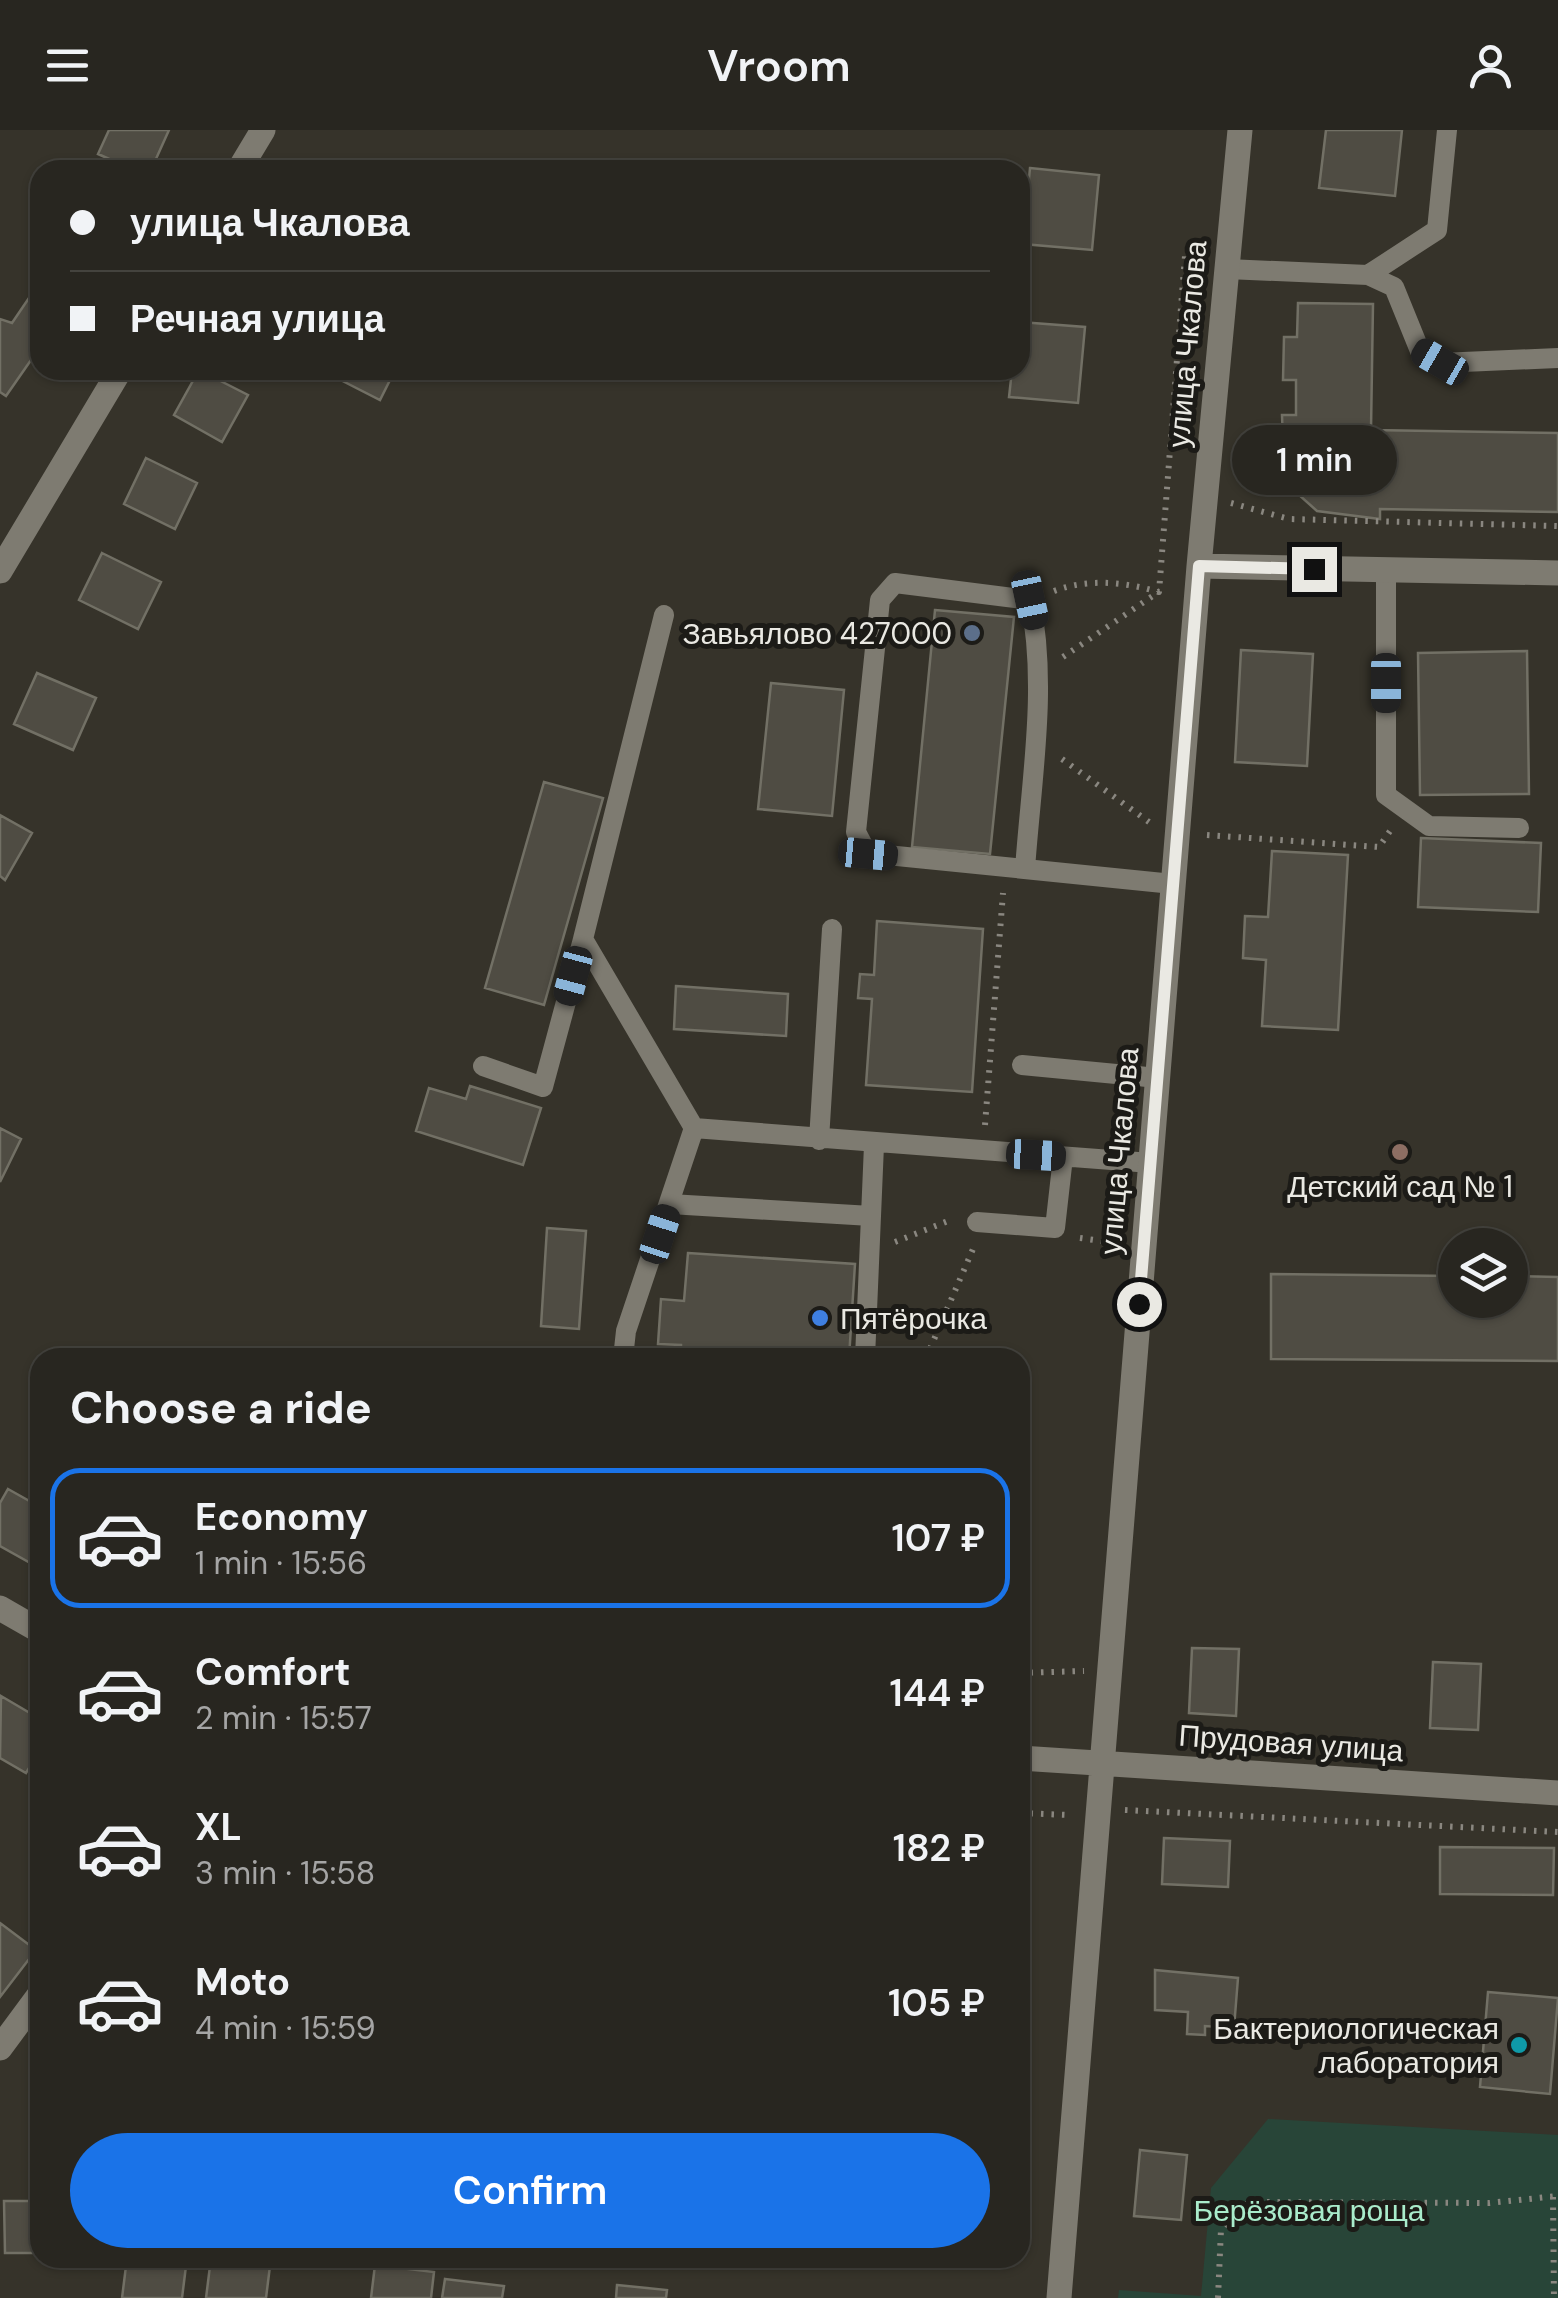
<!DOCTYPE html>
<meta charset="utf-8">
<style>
:root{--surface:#282620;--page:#34322d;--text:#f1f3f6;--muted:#a5a5a5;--line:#44433e;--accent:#1a73e8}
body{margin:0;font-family:"DM Sans",sans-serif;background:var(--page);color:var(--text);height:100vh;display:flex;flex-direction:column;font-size:38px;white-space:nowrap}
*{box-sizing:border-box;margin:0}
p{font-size:32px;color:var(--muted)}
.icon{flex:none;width:55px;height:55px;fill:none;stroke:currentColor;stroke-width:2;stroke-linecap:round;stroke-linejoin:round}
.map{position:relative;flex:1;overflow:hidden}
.sheet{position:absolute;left:30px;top:1218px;width:1000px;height:920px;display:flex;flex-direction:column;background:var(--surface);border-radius:30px;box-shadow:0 2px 8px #0004,0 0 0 2px var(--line)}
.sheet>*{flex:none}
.banner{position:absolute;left:30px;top:30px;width:1000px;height:220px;border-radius:30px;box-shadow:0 2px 8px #0004,0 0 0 2px var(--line);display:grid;align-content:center;height:220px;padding:0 40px;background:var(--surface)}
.fabs{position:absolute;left:1438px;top:1098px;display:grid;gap:20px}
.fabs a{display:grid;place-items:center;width:90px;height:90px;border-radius:50%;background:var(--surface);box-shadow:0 2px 8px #0004,0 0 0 2px var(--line);font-size:50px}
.end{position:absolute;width:45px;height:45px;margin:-22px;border:12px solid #eae9e3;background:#111;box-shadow:0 0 0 5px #111}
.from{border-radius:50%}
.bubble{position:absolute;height:70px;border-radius:35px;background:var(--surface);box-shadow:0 2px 8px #0004,0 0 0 2px var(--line);font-size:32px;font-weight:600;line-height:70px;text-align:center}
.car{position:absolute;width:30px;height:60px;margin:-30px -15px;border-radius:12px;box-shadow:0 0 8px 2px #0007;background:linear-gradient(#222 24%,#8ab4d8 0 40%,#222 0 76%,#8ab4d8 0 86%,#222 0)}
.banner b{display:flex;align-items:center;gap:35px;height:95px;font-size:38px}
.banner b+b{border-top:2px solid var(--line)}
.banner i{width:25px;height:25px;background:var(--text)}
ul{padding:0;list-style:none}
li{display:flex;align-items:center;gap:30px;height:140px;margin:0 20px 15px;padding:0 20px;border:5px solid transparent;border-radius:30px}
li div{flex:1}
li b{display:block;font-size:38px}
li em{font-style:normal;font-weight:600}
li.on{border-color:var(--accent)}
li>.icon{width:90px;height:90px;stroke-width:1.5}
h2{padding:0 40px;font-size:45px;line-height:120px}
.action{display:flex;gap:20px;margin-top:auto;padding:20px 40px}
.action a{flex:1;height:115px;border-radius:60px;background:var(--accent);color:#fff;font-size:40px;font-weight:600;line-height:115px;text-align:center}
header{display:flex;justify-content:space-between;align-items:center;height:130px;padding:0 40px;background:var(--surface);font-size:45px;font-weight:600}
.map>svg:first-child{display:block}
.green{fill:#284538}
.building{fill:#4f4c43;stroke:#727065;stroke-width:2.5}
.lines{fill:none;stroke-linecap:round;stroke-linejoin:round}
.path{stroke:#8a8780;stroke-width:6;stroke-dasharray:2.5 8;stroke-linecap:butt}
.service{stroke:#7e7b71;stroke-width:20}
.minor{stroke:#7e7b71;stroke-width:25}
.route{stroke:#eae9e3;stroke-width:12}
.service-dot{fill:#5c6f8a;stroke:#1c1b17;stroke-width:4}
.education-dot{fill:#8d6e63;stroke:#1c1b17;stroke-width:4}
.shop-dot{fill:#3f7fe0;stroke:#1c1b17;stroke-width:4}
.culture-dot{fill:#0f9aa8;stroke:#1c1b17;stroke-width:4}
.labels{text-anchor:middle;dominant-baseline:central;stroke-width:10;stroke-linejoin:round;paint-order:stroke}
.street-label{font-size:30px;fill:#eae9e3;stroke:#1c1b17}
.poi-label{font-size:30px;fill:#eae9e3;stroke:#1c1b17;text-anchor:end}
.park-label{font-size:30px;fill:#a9ebcb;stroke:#1c1b17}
</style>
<header><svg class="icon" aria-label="menu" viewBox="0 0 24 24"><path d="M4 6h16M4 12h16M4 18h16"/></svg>Vroom<svg class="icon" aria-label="person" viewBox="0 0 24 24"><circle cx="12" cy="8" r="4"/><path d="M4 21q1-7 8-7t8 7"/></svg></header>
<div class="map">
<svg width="1558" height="2168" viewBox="0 0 1558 2168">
<rect width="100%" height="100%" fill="#36332a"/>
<path class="green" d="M1268 1989 1558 2005V2168H1118L1119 2160 1201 2166 1211 2058Z"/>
<path class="building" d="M109 0H169L151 40H134L98 24Z
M1326 0H1402L1395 66 1319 58Z
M1030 38 1099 45 1092 120 1023 114Z
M31 165 40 171V217L6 266 0 262V189L12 193Z
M1298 173 1373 174 1371 300 1558 303V382L1380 379V389L1317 381 1298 364 1288 341 1283 313 1282 285H1296V250H1283L1284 207H1297Z
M1020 192 1085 197 1078 273 1009 267 1012 240H1020Z
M199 240 248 265 222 312 174 285Z
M321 240H395L380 270Z
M146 328 197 353 175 399 124 374Z
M102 423 161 452 138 499 79 470Z
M935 480 1014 487 990 724 912 717Z
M1241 520 1313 524 1307 636 1235 632Z
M1527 521 1529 664 1420 665 1418 523Z
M37 543 96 568 73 620 14 594Z
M771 553 844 560 832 686 758 679Z
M544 652 603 668 544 875 485 858Z
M0 685 32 703 5 750 0 746Z
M1421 708 1541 713 1538 782 1418 777Z
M1272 721 1348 725 1338 900 1262 896 1266 830 1243 828 1245 786 1268 787Z
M877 791 983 799 972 962 866 955 872 869 858 868 860 844 874 845Z
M676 856 788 864 786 906 674 899Z
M470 956 541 978 523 1035 416 1001 429 958 466 969Z
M0 998 21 1009 0 1052Z
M547 1098 586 1101 579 1199 541 1196Z
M688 1123 855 1134 849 1228H681V1215L658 1214 661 1169 684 1171Z
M1271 1144 1455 1146V1170H1510V1146L1558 1147V1231L1271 1229Z
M8 1359 40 1377V1424L34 1435 0 1416V1373Z
M1192 1518 1239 1519 1236 1586 1189 1583Z
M1433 1532 1481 1534 1478 1600 1430 1598Z
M1 1566 40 1589V1620L26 1643 0 1628Z
M1164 1708 1230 1711 1228 1757 1162 1754Z
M1440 1717 1554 1718 1553 1765 1440 1764Z
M0 1793 36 1820 0 1867Z
M1155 1840 1238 1848 1234 1898 1205 1896V1905L1187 1904 1188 1882 1155 1880Z
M1488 1862 1558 1868 1550 1964 1480 1957Z
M1140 2020 1187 2025 1181 2090 1134 2086Z
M4 2071H40V2123H5Z
M127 2128H187L182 2168H122Z
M211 2128H271L266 2168H206Z
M375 2135 434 2142 431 2168H371Z
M445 2149 504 2156 502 2168H442Z
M617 2155 667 2160 666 2168H616Z"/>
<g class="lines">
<path class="path" d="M1231 373 1289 389 1558 396
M1054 461C1089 448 1124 452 1159 462L1185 126
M1063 527 1160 461
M1062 629 1149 692
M1207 705 1379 717 1390 701
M985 995 1003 763
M1080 1108 1117 1113
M895 1112 953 1089
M926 1228 973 1119
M1020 1543 1084 1541
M1125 1680 1558 1702
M1020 1683 1069 1685
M1553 2067 1554 2168
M1218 2168 1221 2099 1249 2072 1489 2073 1558 2066"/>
<path class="service" d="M1227 139 1368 145 1394 157 1420 221 1440 233 1558 228
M1368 145 1437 100 1447 0
M1386 440V665L1429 696 1519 698
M664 485 583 809 694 998 1151 1033
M1025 739C1031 652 1048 555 1030 470L895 453 880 470 856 702 867 723 1173 754
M1022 935 1158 948
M483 936 543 957 583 809
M819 1010 832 799
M670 1074 871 1086
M977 1092 1055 1098 1063 1027
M623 1228 626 1201 694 998
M865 1228 874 1015"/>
<path class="minor" d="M239 40 263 0
M1199 436 1558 443
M0 441 120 240
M0 1478 40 1501
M1020 1628 1558 1663
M0 1918 40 1864
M1059 2168 1199 436 1240 0"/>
</g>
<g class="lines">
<path class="route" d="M1139 1174 1199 436 1314 439"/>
</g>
<circle class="service-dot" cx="972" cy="503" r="10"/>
<circle class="education-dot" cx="1400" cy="1022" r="10"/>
<circle class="shop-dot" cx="820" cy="1188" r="10"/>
<circle class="culture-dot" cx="1519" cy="1915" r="10"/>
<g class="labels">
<g class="street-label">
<text transform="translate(1187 214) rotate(-85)">улица Чкалова</text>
<text transform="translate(1119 1021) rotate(-85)">улица Чкалова</text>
<text transform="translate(1291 1613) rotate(4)">Прудовая улица</text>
</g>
<g class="poi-label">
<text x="952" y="503">Завьялово 427000</text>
<text x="1400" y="1056" text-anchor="middle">Детский сад № 1</text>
<text x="840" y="1188" text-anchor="start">Пятёрочка</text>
<text x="1499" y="1898">Бактериологическая<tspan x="1499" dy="34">лаборатория</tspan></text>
</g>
<g class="park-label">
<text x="1309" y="2080">Берёзовая роща</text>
</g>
</g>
</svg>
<div class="fabs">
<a><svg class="icon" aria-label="layers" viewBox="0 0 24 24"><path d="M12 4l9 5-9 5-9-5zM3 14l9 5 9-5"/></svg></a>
</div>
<i class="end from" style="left:1139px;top:1174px"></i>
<i class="end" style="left:1314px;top:439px"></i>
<div class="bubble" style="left:1232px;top:295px;width:165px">1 min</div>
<i class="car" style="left:1440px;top:232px;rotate:300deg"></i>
<i class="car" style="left:1030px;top:470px;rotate:168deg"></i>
<i class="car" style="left:1386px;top:553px;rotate:180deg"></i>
<i class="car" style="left:868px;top:724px;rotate:95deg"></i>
<i class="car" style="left:573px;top:846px;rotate:195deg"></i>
<i class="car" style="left:1036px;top:1025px;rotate:93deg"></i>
<i class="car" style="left:660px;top:1104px;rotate:18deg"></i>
<div class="banner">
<b><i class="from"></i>улица Чкалова</b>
<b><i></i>Речная улица</b>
</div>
<section class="sheet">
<h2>Choose a ride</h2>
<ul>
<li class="on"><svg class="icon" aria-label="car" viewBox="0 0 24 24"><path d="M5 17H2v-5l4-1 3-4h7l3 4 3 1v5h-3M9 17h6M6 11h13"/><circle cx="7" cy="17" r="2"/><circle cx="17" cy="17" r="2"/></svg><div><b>Economy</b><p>1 min · 15:56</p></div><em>107 ₽</em></li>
<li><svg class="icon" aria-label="car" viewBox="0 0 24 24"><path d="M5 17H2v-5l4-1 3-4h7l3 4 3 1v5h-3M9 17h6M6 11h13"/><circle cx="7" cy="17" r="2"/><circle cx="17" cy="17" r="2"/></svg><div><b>Comfort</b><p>2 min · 15:57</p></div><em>144 ₽</em></li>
<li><svg class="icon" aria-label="car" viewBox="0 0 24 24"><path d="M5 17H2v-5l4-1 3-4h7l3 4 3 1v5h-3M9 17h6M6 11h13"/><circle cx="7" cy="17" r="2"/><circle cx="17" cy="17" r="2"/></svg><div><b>XL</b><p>3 min · 15:58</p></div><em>182 ₽</em></li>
<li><svg class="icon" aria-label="car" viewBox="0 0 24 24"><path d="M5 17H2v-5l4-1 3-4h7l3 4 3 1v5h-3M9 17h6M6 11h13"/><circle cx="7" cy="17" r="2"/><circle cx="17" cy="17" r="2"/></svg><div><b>Moto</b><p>4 min · 15:59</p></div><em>105 ₽</em></li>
</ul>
<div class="action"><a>Confirm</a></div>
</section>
</div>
